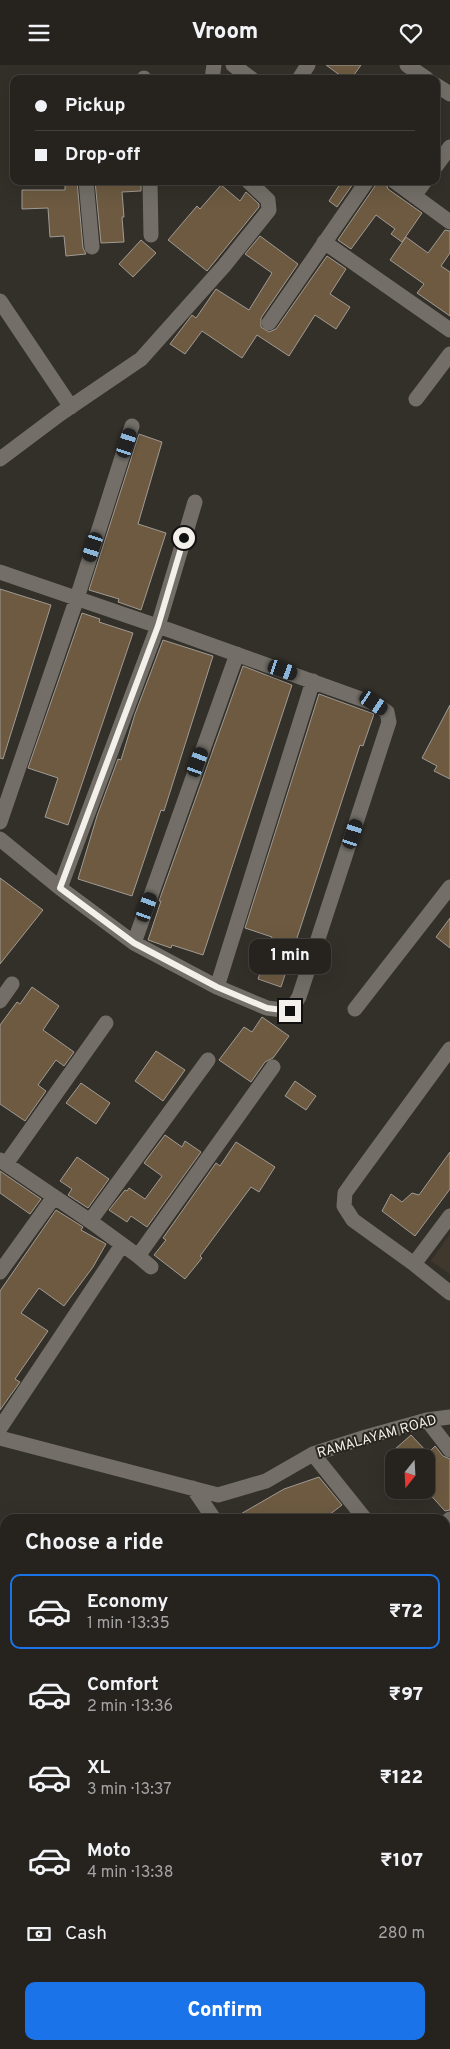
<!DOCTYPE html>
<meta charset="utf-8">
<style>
:root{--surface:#26231f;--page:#322f2c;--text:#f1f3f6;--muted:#a4a4a4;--line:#42403d;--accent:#1a73e8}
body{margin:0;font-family:Overpass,sans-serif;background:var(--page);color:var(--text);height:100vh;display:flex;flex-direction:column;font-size:19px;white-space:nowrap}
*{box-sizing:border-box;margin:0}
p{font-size:16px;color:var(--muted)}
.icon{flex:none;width:28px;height:28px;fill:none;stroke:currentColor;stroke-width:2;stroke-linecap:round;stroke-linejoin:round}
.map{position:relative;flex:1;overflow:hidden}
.sheet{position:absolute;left:0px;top:1449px;width:450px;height:536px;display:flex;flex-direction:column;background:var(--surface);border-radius:15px 15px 0 0;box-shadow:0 5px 20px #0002,0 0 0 1px var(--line)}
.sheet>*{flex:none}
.banner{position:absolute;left:10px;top:10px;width:430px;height:110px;border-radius:10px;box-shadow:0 5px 20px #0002,0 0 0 1px var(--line);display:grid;align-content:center;height:110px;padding:0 25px;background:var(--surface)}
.needle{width:32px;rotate:198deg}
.fabs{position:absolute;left:385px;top:1384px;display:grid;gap:10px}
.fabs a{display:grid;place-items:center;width:50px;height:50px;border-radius:10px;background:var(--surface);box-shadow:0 5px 20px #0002,0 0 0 1px var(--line);font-size:25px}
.end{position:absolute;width:22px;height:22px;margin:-11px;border:6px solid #f3f0ec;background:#111;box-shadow:0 0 0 2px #111}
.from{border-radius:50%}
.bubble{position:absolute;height:35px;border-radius:10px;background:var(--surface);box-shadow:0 5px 20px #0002,0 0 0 1px var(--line);font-size:16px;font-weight:800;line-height:35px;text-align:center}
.car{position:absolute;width:15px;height:30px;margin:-15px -8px;border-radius:6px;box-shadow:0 0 4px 1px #0007;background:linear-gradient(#222 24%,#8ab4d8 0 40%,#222 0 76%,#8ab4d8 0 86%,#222 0)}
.banner b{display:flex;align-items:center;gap:18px;height:48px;font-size:19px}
.banner b+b{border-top:1px solid var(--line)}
.banner i{width:12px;height:12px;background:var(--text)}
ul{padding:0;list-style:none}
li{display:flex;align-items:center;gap:15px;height:75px;margin:0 10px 8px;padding:0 15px;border:2px solid transparent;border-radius:10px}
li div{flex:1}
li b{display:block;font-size:19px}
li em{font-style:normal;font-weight:800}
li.active{border-color:var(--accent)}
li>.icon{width:45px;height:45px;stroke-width:1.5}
h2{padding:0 25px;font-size:22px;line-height:60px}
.pay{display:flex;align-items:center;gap:12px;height:55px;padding:0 25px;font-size:19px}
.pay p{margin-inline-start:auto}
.button{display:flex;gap:10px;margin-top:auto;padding:10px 25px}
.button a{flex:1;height:58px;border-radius:10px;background:var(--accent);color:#fff;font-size:20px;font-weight:800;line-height:58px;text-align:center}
header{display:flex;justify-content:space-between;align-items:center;height:65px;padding:0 25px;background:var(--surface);font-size:22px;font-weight:800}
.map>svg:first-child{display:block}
.built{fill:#40382d}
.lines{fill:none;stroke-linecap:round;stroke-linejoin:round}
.stream{stroke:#16162d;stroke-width:4.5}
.building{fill:#6d5a41;stroke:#a09b94}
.minor{stroke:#736f68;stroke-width:15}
.route{stroke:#f3f0ec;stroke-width:6}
.labels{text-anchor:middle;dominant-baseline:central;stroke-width:4;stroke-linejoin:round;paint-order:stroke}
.street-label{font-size:14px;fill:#f3f0ec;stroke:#29251f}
</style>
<header><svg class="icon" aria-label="menu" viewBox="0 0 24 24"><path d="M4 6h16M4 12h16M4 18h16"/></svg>Vroom<svg class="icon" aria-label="heart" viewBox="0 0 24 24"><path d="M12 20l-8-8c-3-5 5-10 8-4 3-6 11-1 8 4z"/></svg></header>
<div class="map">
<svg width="450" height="1984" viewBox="0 0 450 1984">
<rect width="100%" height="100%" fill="#332f29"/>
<path class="built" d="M450 1169V1209L431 1196Z"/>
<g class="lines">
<path class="stream" d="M0 1855 5 1857
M318 1980 320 1984"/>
</g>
<path class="building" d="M326 0H361L351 14H345Z
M65 116H77L83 183 86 189 66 191 64 171 50 172 48 143 22 144V125H65Z
M95 116H141V126L122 127 124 152H122L124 177 101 178Z
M342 116H355L337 142 329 136Z
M376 116H385L388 124 422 148 402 177 391 169 395 164 376 150 351 184 338 175 375 121Z
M221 120 240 136 246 127 259 139V142L207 206 168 175 197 141 200 144Z
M445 165 450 166V188L441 201 450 207V251L417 228 424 219 390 195 406 172 428 188Z
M260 171 298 199 261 253V262L269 267 276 264 327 191 346 204 330 229 350 242 336 264 315 250 289 291 257 270 242 293 202 266 185 289 170 279 192 250 196 253 216 224 249 245 272 208 245 189Z
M141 175 156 188 133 212 119 199Z
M139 369 162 377 138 459 166 468 141 545 118 537 119 534 89 525Z
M0 524 51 540 3 694 0 693Z
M82 548 100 554 99 557 133 568 68 760 45 752 58 713 28 703Z
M163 575 213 591 164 746 161 745 132 831 78 814 97 751 118 694 121 695 135 649Z
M243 601 292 620 203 890 172 880 171 883 148 875 161 836H159Z
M319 629 374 649 363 681 360 680 281 922 258 914 272 872 245 863Z
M450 640V714L434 706 437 701 422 693Z
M0 813 43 845 0 899Z
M450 853V883L436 872Z
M32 922 59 941 43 965 74 987 64 1001 56 995 38 1020 46 1026 25 1056 0 1039V960L17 937 20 939Z
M262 952 289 971 273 993 265 997 251 1017 219 995 244 962 252 967Z
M156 986 185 1005 163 1036 135 1016Z
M295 1016 316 1031 306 1045 285 1031Z
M81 1018 110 1038 96 1059 66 1038Z
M165 1070 182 1082 185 1076 201 1087 147 1162 131 1151 127 1157 109 1145 125 1125 127 1126 129 1123 145 1134 148 1130 162 1111 144 1098Z
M236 1077 275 1102 259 1127 251 1122 200 1191 202 1193 185 1214 154 1190 166 1175 163 1173 216 1098 220 1101Z
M450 1087V1124L415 1171 382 1146 391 1129 402 1137 412 1128 419 1130Z
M77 1092 109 1114 88 1143 68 1130 72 1124 60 1116Z
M0 1106 41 1134 30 1149 0 1128Z
M56 1145 83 1162 81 1165 106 1179 93 1202 64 1241 39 1223 21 1248 48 1266 15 1314 20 1317 0 1345V1226Z
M411 1370 428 1388 435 1381 443 1391 450 1394V1445L445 1446 426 1425V1392H386Z
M319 1412 342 1440 324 1454H232L284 1424Z"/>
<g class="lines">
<path class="minor" d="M233 0 252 14
M407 0 427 14
M144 13V14
M212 14 214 0
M299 14 308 0
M436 20 450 29
M436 101 450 82
M86 116 92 182
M150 116 151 170
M394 116 450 157
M414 131 425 116
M324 177 450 265
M0 236 71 342
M269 258 367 116
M416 334 450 289
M0 394 60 349 141 294 224 201 269 145 268 135 248 116
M0 507 172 566 375 639 387 647 389 657 299 932 290 946 267 943 217 922 134 878 60 823 0 774
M0 757 77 533 132 361
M60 823 158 561 195 437
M134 878 237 589
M217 922 313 616
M0 936 12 919
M355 944 450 822
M450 984 355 1114 345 1128 344 1141 353 1155 414 1199 450 1228
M0 1095 90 1156 138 1191 273 1002
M6 1099 106 958
M90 1156 208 995
M138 1191 151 1202
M414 1199 450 1151
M0 1207 54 1132
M427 1355 450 1385
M0 1363 122 1180
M0 1373 218 1430 266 1416 313 1389 366 1372 427 1355 450 1352
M313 1389 365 1454
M193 1423 214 1454
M445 1458 450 1454
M445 1550 450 1556
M0 1552 5 1555
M445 1718 450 1724
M445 1877 450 1872
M445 1942 450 1947
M35 1980 36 1984
M368 1980 371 1984
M70 1984 73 1980
M168 1984 172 1980
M271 1984 275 1980"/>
</g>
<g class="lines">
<path class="route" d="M184 473 158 561 60 823 134 878 217 922 267 943 290 946"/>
</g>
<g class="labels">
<g class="street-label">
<text transform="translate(377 1372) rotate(-16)">RAMALAYAM ROAD</text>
</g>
</g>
</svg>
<div class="fabs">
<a><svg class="needle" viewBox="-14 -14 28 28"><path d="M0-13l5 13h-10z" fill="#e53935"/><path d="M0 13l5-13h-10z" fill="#a4a4a4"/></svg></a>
</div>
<i class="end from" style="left:184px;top:473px"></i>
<i class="end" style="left:290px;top:946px"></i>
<div class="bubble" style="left:249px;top:874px;width:82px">1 min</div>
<i class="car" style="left:127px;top:378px;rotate:18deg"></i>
<i class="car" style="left:93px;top:482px;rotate:198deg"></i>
<i class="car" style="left:283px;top:605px;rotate:109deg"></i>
<i class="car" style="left:374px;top:638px;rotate:124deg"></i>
<i class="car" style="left:198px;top:697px;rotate:20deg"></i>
<i class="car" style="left:353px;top:769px;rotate:18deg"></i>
<i class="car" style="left:147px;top:842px;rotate:20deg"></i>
<div class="banner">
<b><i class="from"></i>Pickup</b>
<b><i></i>Drop-off</b>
</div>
<section class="sheet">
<h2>Choose a ride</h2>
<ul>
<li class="active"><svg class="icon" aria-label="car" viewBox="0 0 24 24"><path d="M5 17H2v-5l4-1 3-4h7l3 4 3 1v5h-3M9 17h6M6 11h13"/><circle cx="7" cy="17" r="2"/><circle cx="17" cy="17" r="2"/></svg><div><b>Economy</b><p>1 min · 13:35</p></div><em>₹72</em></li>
<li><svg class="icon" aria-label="car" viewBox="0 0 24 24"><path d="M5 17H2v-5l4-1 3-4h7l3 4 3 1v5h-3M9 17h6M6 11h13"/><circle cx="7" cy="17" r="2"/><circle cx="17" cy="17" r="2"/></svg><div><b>Comfort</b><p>2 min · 13:36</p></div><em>₹97</em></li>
<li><svg class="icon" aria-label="car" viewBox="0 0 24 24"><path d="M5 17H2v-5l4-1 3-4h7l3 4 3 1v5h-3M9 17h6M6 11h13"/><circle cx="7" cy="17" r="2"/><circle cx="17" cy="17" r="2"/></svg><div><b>XL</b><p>3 min · 13:37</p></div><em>₹122</em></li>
<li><svg class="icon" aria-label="car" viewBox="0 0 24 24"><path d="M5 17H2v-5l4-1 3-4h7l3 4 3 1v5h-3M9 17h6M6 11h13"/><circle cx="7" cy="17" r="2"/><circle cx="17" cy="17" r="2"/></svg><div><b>Moto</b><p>4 min · 13:38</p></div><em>₹107</em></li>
</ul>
<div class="pay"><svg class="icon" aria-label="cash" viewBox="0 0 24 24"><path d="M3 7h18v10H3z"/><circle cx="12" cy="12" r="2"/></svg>Cash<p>280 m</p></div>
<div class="button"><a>Confirm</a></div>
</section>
</div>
